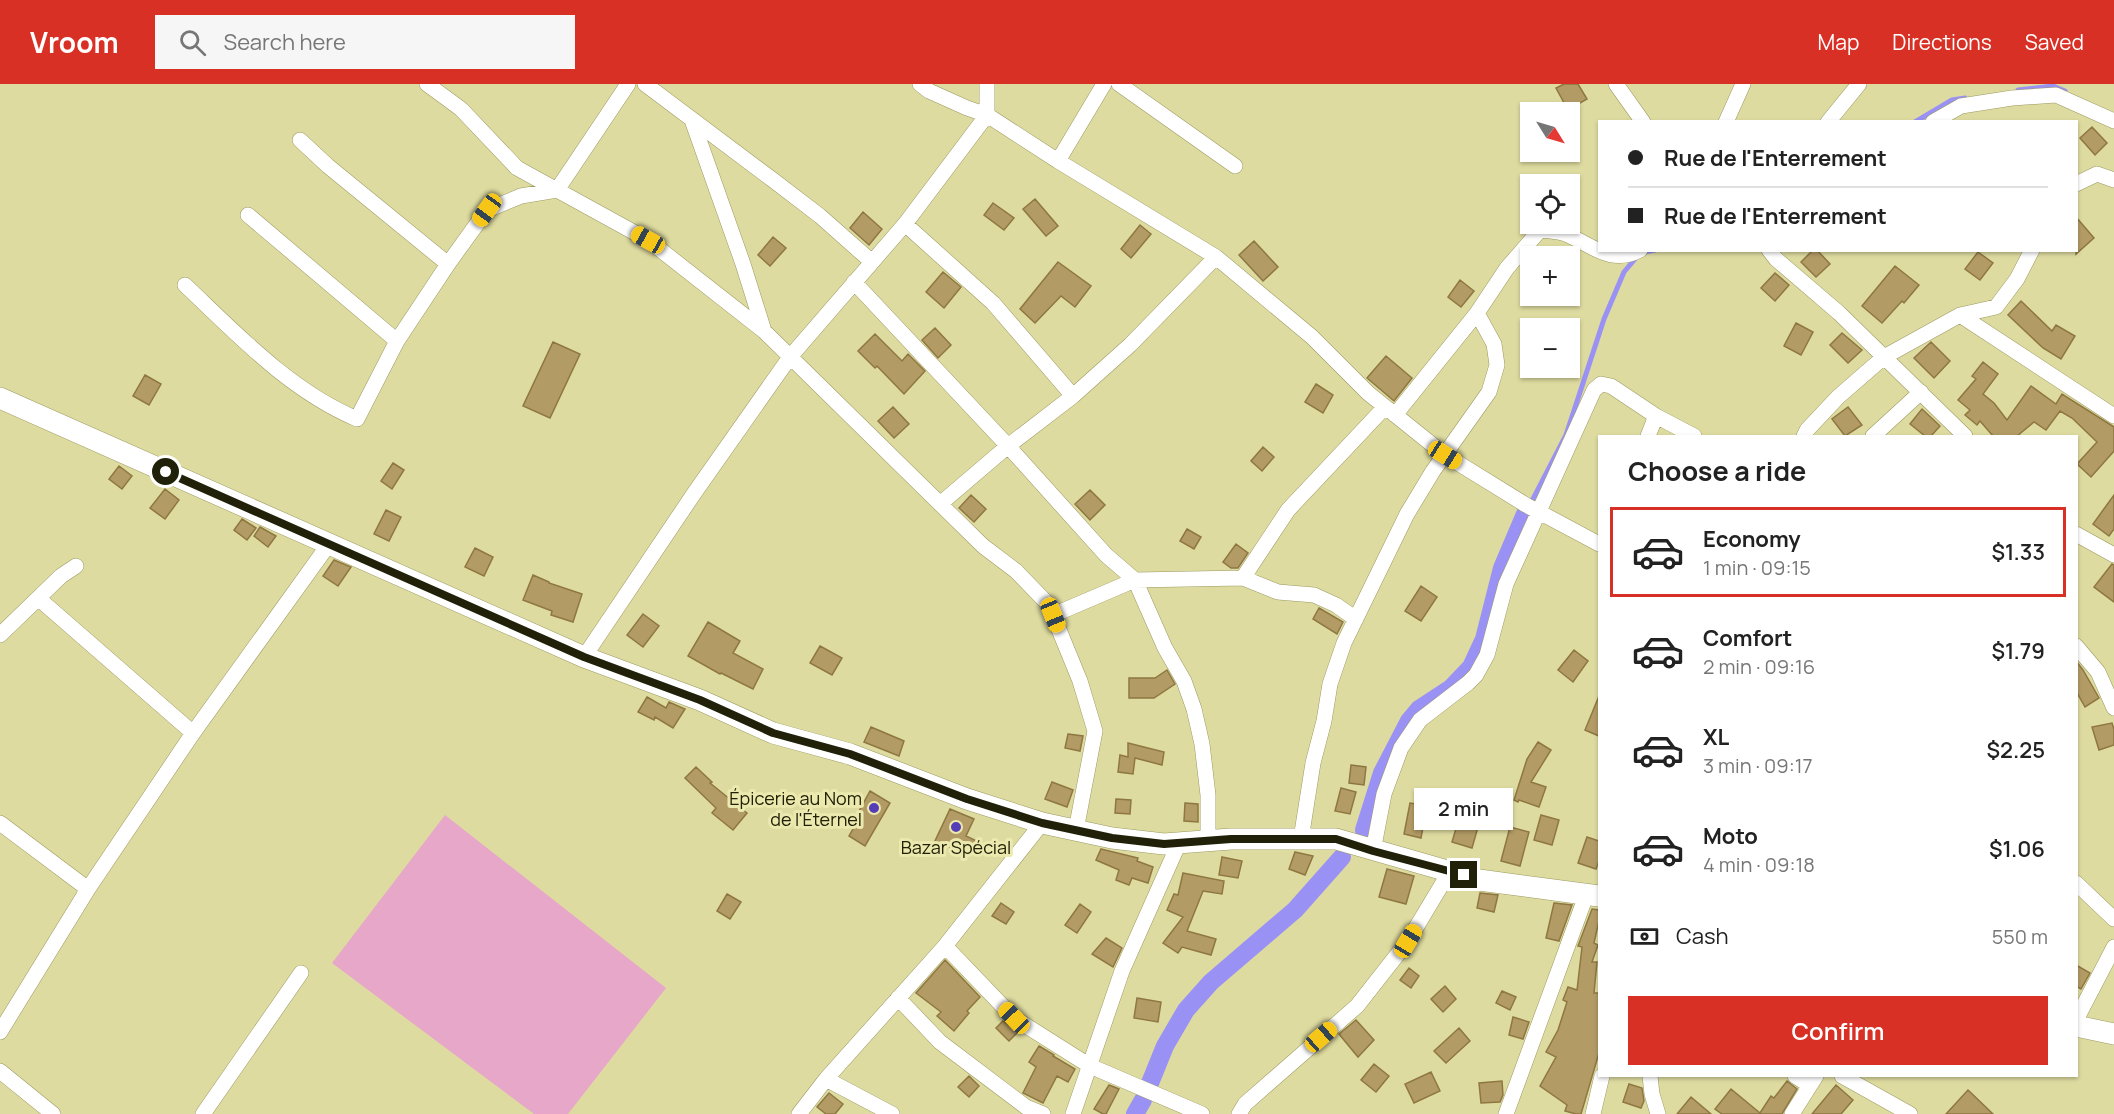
<!DOCTYPE html>
<meta charset="utf-8">
<style>
:root{--surface:#fff;--page:#f6f6f6;--text:#222;--muted:#767676;--line:#e0e0e0;--accent:#d93025}
body{margin:0;font-family:Manrope,sans-serif;background:var(--page);color:var(--text);height:100vh;display:flex;flex-direction:column;font-size:22px;white-space:nowrap}
*{box-sizing:border-box;margin:0}
p{font-size:20px;color:var(--muted)}
.icon{flex:none;width:33px;height:33px;fill:none;stroke:currentColor;stroke-width:2;stroke-linecap:round;stroke-linejoin:round}
.map{position:relative;flex:1;overflow:hidden}
.drawer{position:absolute;left:1598px;top:351px;width:480px;height:642px;display:flex;flex-direction:column;background:var(--surface);border-radius:0px;box-shadow:0 2px 4px #0004}
.drawer>*{flex:none}
.guide{position:absolute;left:1598px;top:36px;width:480px;height:132px;border-radius:0px;box-shadow:0 2px 4px #0004;display:grid;align-content:center;height:132px;padding:0 30px;background:var(--surface)}
.needle{width:39px;rotate:127deg}
.fabs{position:absolute;left:1520px;top:18px;display:grid;gap:12px}
.fabs a{display:grid;place-items:center;width:60px;height:60px;border-radius:0px;background:var(--surface);box-shadow:0 2px 4px #0004;font-size:30px}
.end{position:absolute;width:27px;height:27px;margin:-14px;border:8px solid #212008;background:#fff;box-shadow:0 0 0 3px #fff}
.from{border-radius:50%}
.bubble{position:absolute;height:42px;border-radius:0px;background:var(--surface);box-shadow:0 2px 4px #0004;font-size:20px;font-weight:600;line-height:42px;text-align:center}
.car{position:absolute;width:18px;height:36px;margin:-18px -9px;border-radius:8px;box-shadow:0 0 4px 2px #0007;background:linear-gradient(#f5c518 24%,#345 0 40%,#f5c518 0 76%,#345 0 86%,#f5c518 0)}
.guide b{display:flex;align-items:center;gap:21px;height:57px;font-size:22px}
.guide b+b{border-top:2px solid var(--line)}
.guide i{width:15px;height:15px;background:var(--text)}
ul{padding:0;list-style:none}
li{display:flex;align-items:center;gap:18px;height:90px;margin:0 12px 9px;padding:0 18px;border:3px solid transparent;border-radius:0px}
li div{flex:1}
li b{display:block;font-size:22px}
li em{font-style:normal;font-weight:600}
li.on{border-color:var(--accent)}
li>.icon{width:54px;height:54px;stroke-width:1.5}
h2{padding:0 30px;font-size:27px;line-height:72px}
.pay{display:flex;align-items:center;gap:15px;height:66px;padding:0 30px;font-size:22px}
.pay p{margin-inline-start:auto}
.action{display:flex;gap:12px;margin-top:auto;padding:12px 30px}
.action a{flex:1;height:69px;border-radius:0px;background:var(--accent);color:#fff;font-size:24px;font-weight:600;line-height:69px;text-align:center}
header{display:flex;align-items:center;gap:36px;box-sizing:border-box;height:84px;padding:0 30px;background:var(--accent);color:#fff}
header strong{font-size:28px}
nav{display:flex;gap:33px;margin-inline-start:auto;font-size:21px}
.search{width:420px;height:54px;background:var(--page);display:flex;align-items:center;gap:15px;box-sizing:border-box;padding:0 21px;border-radius:0px;color:var(--muted);font-size:22px}
.map>svg:first-child{display:block}
.green{fill:#e7a7c9}
.lines{fill:none;stroke-linecap:round;stroke-linejoin:round}
.stream{stroke:#9a91f5;stroke-width:5}
.canal{stroke:#9a91f5;stroke-width:18}
.building{fill:#b39b65;stroke:#8e7741;stroke-width:1.5}
.street-casing{stroke:#9c9a61;stroke-width:16}
.secondary-casing{stroke:#9c9a61;stroke-width:22}
.street{stroke:#fff;stroke-width:15}
.secondary{stroke:#fff;stroke-width:21}
.route{stroke:#212008;stroke-width:8}
.poi-dot{fill:#553db5;stroke:#ebe9ad;stroke-width:2}
.labels{text-anchor:middle;dominant-baseline:central;stroke-width:6;stroke-linejoin:round;paint-order:stroke}
.poi-label{font-size:18px;fill:#212008;stroke:#ebe9ad;text-anchor:end}
</style>
<header>
<strong>Vroom</strong>
<div class="search"><svg class="icon" aria-label="search" viewBox="0 0 24 24"><circle cx="10" cy="10" r="6"/><path d="M15 15l6 6"/></svg>Search here</div>
<nav><a>Map</a><a>Directions</a><a>Saved</a></nav>
</header>
<div class="map">
<svg width="2114" height="1030" viewBox="0 0 2114 1030">
<rect width="100%" height="100%" fill="#dedba0"/>
<path class="green" d="M445 731 666 904 568 1030H534L332 879Z"/>
<g class="lines">
<path class="stream" d="M2018 6 2053 2 2065 7
M1915 38 1952 16 1965 14
M1532 417 1566 351 1604 235 1624 188 1640 169 1655 166"/>
<path class="canal" d="M1364 746 1382 689 1409 637 1419 625 1451 604 1471 583 1484 555 1502 484 1525 430
M1150 999 1165 962 1186 926 1211 898 1295 826 1342 773
M1135 1030 1143 1016"/>
</g>
<path class="building" d="M1564 0H1578L1587 15 1568 26 1556 4Z
M2092 43 2107 59 2095 71 2080 54Z
M1035 115 1058 142 1046 152 1023 125Z
M993 119 1014 134 1004 146 984 131Z
M863 128 882 145 869 161 850 144Z
M2076 133 2094 154 2076 170Z
M1140 141 1151 150 1131 174 1121 165Z
M773 153 786 164 770 182 758 171Z
M1254 157 1278 183 1263 197 1239 171Z
M1813 166H1817L1830 180 1816 193 1801 178Z
M1978 168 1993 179 1980 196 1965 185Z
M1058 178 1091 202 1075 223 1061 212 1035 239 1020 225Z
M1895 182 1919 201 1904 219 1902 217 1882 239 1862 222Z
M943 188 961 203 944 224 926 208Z
M1775 189 1789 201 1775 217 1761 204Z
M1460 196 1474 207 1461 223 1448 213Z
M2021 217 2052 247 2056 241 2075 252 2061 275 2043 264 2008 231Z
M1796 239 1813 248 1801 271 1784 262Z
M935 244 951 261 938 274 922 256Z
M1842 249 1862 266 1848 279 1830 261Z
M875 250 902 277 908 270 925 287 904 310 877 282 875 284 858 267Z
M553 258 580 270 550 334 523 322Z
M1931 258 1950 277 1934 294 1914 274Z
M1386 272 1412 294 1394 317 1367 294Z
M1983 278 1998 290 1983 310 1994 319 2007 336 2031 302 2056 320 2062 310 2114 343V367L2091 393 2077 380 2097 358 2072 334 2060 327 2046 346 2034 338 2017 352H1993L1980 337 1977 341 1965 331 1970 326 1958 316 1976 295 1972 292Z
M145 291 161 300 149 321 133 312Z
M1316 300 1333 311 1323 329 1305 318Z
M893 323 909 340 894 354 878 337Z
M1848 323 1862 341 1845 352 1832 335Z
M1922 325 1940 342 1931 352H1925L1910 340Z
M1263 363 1274 373 1262 387 1251 377Z
M393 379 404 386 392 405 381 397Z
M119 382 132 392 122 405 109 395Z
M165 405 179 416 165 435 150 424Z
M1090 406 1105 421 1090 436 1075 420Z
M971 411 986 425 974 438 959 424Z
M2114 411V445L2109 452 2093 440Z
M386 426 401 433 389 457 374 450Z
M242 435 256 444 247 456 234 446Z
M260 443 276 452 268 463 254 452Z
M1187 445 1201 453 1194 465 1180 457Z
M1236 460 1248 469 1238 484H1231L1223 478Z
M475 464 493 473 484 492 465 483Z
M334 476 351 483 338 502 323 492Z
M2112 480 2114 481V518L2094 503Z
M533 491 549 498V499L582 510 573 538 551 531 552 527 523 516Z
M1421 502 1437 513 1421 537 1405 527Z
M1319 524 1343 538 1337 550 1313 535Z
M643 530 659 542 643 563 627 551Z
M708 538 740 557 733 569 763 585 753 605 721 589 720 590 688 572Z
M820 562 842 574 832 591 810 579Z
M1574 566 1588 577 1573 598 1558 586Z
M2076 577 2083 586 2099 614 2085 623 2076 607Z
M1167 586 1175 600 1154 614H1129V594H1155Z
M1599 612V652L1585 646Z
M647 613 666 624 669 618 685 625 673 644 655 633 654 636 638 628Z
M2112 639 2114 645V661L2099 666 2092 643Z
M871 643 904 657 899 672 864 658Z
M1068 650 1083 652 1080 667 1065 664Z
M1538 658 1551 666 1531 698 1546 703 1539 723 1519 716 1518 718 1514 716 1527 675Z
M1128 659 1164 668 1162 681 1135 674 1133 690 1118 688 1120 671 1128 673Z
M1351 681 1366 683 1364 701 1349 699Z
M696 683 712 698 710 699 747 729 733 746 712 729 716 724 685 694Z
M1052 698 1073 706 1067 723 1045 715Z
M1341 704 1356 708 1350 730 1335 727Z
M870 707 890 719 865 762 849 752 861 731 858 729Z
M1116 715 1131 716 1130 730 1115 729Z
M1185 719 1198 720V738L1184 737Z
M1410 719 1427 722 1421 754 1404 750Z
M950 725 974 735 966 752 983 760 978 772 961 764 959 768 935 757Z
M1460 731 1480 736 1472 764 1452 758Z
M1541 731 1559 736 1552 761 1534 756Z
M1510 743 1529 748 1520 782 1501 777Z
M1587 753 1599 757V777L1596 785 1578 779Z
M1101 765 1138 774 1137 777 1153 783 1148 799 1132 794 1129 801 1116 796 1119 786 1096 776Z
M1295 768 1313 772 1305 791 1289 785Z
M1222 773 1242 777 1238 794 1219 791Z
M1387 785 1414 792 1406 820 1379 813Z
M1183 789 1224 797 1222 810 1203 807 1187 847 1216 855 1211 871 1182 863 1178 869 1163 859 1183 833 1167 826 1174 810 1178 811Z
M1480 809 1498 811 1494 828 1477 824Z
M727 810 741 818 730 835 717 827Z
M1001 819 1014 828 1006 840 992 832Z
M1554 819 1572 821 1559 857 1546 854Z
M1080 820 1091 828 1077 849 1065 841Z
M1592 825 1599 826V837L1594 859 1598 861 1592 878H1597L1594 909H1599V969L1581 1030H1576L1565 1027 1567 1021 1540 1002 1556 973 1546 968 1558 946 1567 918 1563 916 1568 903 1577 906 1582 863 1578 862Z
M1106 854 1122 864 1113 883 1092 870Z
M945 876 980 913 967 927 969 929 954 947 937 932 941 928 916 909Z
M2076 881 2090 889 2081 905 2076 902Z
M1409 884 1419 892 1411 904 1400 896Z
M1445 902 1456 915 1443 928 1431 915Z
M1502 907 1516 913 1510 926 1496 919Z
M1137 914 1161 918 1158 938 1134 934Z
M1513 933 1529 938 1523 955 1509 951Z
M1356 936 1374 956 1358 973 1339 950Z
M1003 937 1018 948 1009 957 996 944Z
M1459 944 1470 957 1446 979 1434 967Z
M1039 962 1054 971 1053 972 1075 985 1068 998 1057 992 1043 1019 1023 1009 1036 983 1029 978Z
M1374 980 1389 992 1376 1008 1361 996Z
M1431 988 1440 1007 1414 1019 1405 1000Z
M969 992 979 1002 969 1013 958 1003Z
M1502 997 1503 1011 1500 1018 1481 1019 1479 999Z
M1787 997 1797 1005 1782 1030H1722L1715 1025 1731 1005 1760 1029 1771 1012 1774 1014Z
M1629 1000 1642 1004 1644 1017 1641 1024 1623 1018Z
M1109 1001 1119 1005 1106 1030H1103L1094 1025Z
M1836 1001 1853 1016 1841 1030H1812Z
M1968 1006 1993 1030H1946Z
M829 1009 843 1020 835 1030H826L817 1023Z
M1691 1013 1711 1030H1677Z"/>
<g class="lines">
<g class="street-casing">
<path id="street" d="M427 0 461 25 517 84 648 156 764 247 983 462 1016 487 1046 518 1053 531 1080 597 1095 647 1076 746
M645 0 773 96 820 132 872 178
M920 0 929 7 967 24 987 31 1058 77 1216 173 1312 253 1368 309 1445 371 1526 421 1599 460
M1119 0 1235 82
M1616 0 1643 38
M692 36 743 180 764 247
M1726 38 1743 0
M1828 38 1859 0
M1933 38 1961 22 2012 14 2056 11 2114 37
M300 56 328 82 448 180
M1058 77 1104 0
M2076 100 2097 90 2114 96
M248 131 397 257
M905 140 993 219 1073 312
M1769 166 1776 175 1839 229 1965 352
M854 198 1008 362 1106 471 1135 496 1165 564 1184 597 1194 625 1202 660 1208 711V756
M185 201C238 251 289 306 357 335L397 257 448 180 487 126 521 112 557 106 628 0
M1960 231 2114 332
M1395 331 1477 229 1507 184 1540 146C1549 147 1560 147 1568 151 1593 162 1611 181 1640 166
M1648 352 1656 332
M1804 352 1807 346 1838 313 1884 273 1960 231 1996 223 2017 195 2032 166
M1873 352 1921 308
M940 420 1008 362 1073 312 1130 261 1216 173
M2076 450 2114 471
M1243 494 1288 426 1385 323
M38 514 193 649
M1053 531 1135 496 1243 494 1278 508 1314 511 1336 521 1356 535
M0 551 61 492 76 482
M2076 562 2098 588 2114 624
M584 573 695 408 790 273 905 140 987 31V0
M0 739 88 805
M1301 755 1313 679 1324 637 1330 600 1344 559 1407 430 1433 387 1489 308 1497 281 1494 260 1477 229
M1373 767 1384 710 1401 664 1420 636 1468 599 1476 591 1487 571 1506 500 1594 306 1601 300 1611 302 1656 332 1694 352
M2076 799 2114 835
M945 862 1014 934 1090 982 1202 1030
M898 914 940 958 1026 1023 1043 1030
M2076 936 2114 863
M0 948 88 805 193 649 329 460
M0 987 53 1030
M1650 992 1652 1010 1658 1030
M1795 992 1809 1001
M1842 992 1910 1030
M826 995 892 1030
M203 1030 301 889
M799 1030 826 995 945 862 1042 739
M1073 1030 1122 887 1179 759
M1239 1030 1245 1020 1357 922 1408 857 1450 787
M1506 1030 1587 809
M1593 1030 1602 992
M1792 1030 1816 992"/>
</g>
<g class="secondary-casing">
<path id="secondary" d="M0 314 584 573 700 616 773 649 850 670 967 715 1042 739 1112 754 1164 760 1231 755H1336L1479 796 1599 812
M2076 942 2114 950"/>
</g>
<use href="#street" class="street"/>
<use href="#secondary" class="secondary"/>
</g>
<g class="lines">
<path class="route" d="M166 388 584 573 700 616 773 649 850 670 967 715 1042 739 1112 754 1164 760 1231 755H1336L1373 767 1464 791"/>
</g>
<g class="poi-dot">
<circle cx="874" cy="724" r="6"/>
<circle cx="956" cy="743" r="6"/>
</g>
<g class="labels">
<g class="poi-label">
<text x="862" y="714">Épicerie au Nom<tspan x="862" dy="21">de l'Éternel</tspan></text>
<text x="956" y="763" text-anchor="middle">Bazar Spécial</text>
</g>
</g>
</svg>
<div class="fabs">
<a><svg class="needle" viewBox="-14 -14 28 28"><path d="M0-13l5 13h-10z" fill="#e53935"/><path d="M0 13l5-13h-10z" fill="#767676"/></svg></a>
<a><svg class="icon" aria-label="locate" viewBox="0 0 24 24"><circle cx="12" cy="12" r="6"/><path d="M12 2v4M12 18v4M2 12h4M18 12h4"/></svg></a>
<a>+</a>
<a>−</a>
</div>
<i class="end from" style="left:166px;top:388px"></i>
<i class="end" style="left:1464px;top:791px"></i>
<div class="bubble" style="left:1414px;top:704px;width:99px">2 min</div>
<i class="car" style="left:487px;top:126px;rotate:216deg"></i>
<i class="car" style="left:648px;top:156px;rotate:299deg"></i>
<i class="car" style="left:1445px;top:371px;rotate:122deg"></i>
<i class="car" style="left:1053px;top:531px;rotate:158deg"></i>
<i class="car" style="left:1408px;top:857px;rotate:31deg"></i>
<i class="car" style="left:1014px;top:934px;rotate:316deg"></i>
<i class="car" style="left:1321px;top:953px;rotate:49deg"></i>
<div class="guide">
<b><i class="from"></i>Rue de l'Enterrement</b>
<b><i></i>Rue de l'Enterrement</b>
</div>
<section class="drawer">
<h2>Choose a ride</h2>
<ul>
<li class="on"><svg class="icon" aria-label="car" viewBox="0 0 24 24"><path d="M5 17H2v-5l4-1 3-4h7l3 4 3 1v5h-3M9 17h6M6 11h13"/><circle cx="7" cy="17" r="2"/><circle cx="17" cy="17" r="2"/></svg><div><b>Economy</b><p>1 min · 09:15</p></div><em>$1.33</em></li>
<li><svg class="icon" aria-label="car" viewBox="0 0 24 24"><path d="M5 17H2v-5l4-1 3-4h7l3 4 3 1v5h-3M9 17h6M6 11h13"/><circle cx="7" cy="17" r="2"/><circle cx="17" cy="17" r="2"/></svg><div><b>Comfort</b><p>2 min · 09:16</p></div><em>$1.79</em></li>
<li><svg class="icon" aria-label="car" viewBox="0 0 24 24"><path d="M5 17H2v-5l4-1 3-4h7l3 4 3 1v5h-3M9 17h6M6 11h13"/><circle cx="7" cy="17" r="2"/><circle cx="17" cy="17" r="2"/></svg><div><b>XL</b><p>3 min · 09:17</p></div><em>$2.25</em></li>
<li><svg class="icon" aria-label="car" viewBox="0 0 24 24"><path d="M5 17H2v-5l4-1 3-4h7l3 4 3 1v5h-3M9 17h6M6 11h13"/><circle cx="7" cy="17" r="2"/><circle cx="17" cy="17" r="2"/></svg><div><b>Moto</b><p>4 min · 09:18</p></div><em>$1.06</em></li>
</ul>
<div class="pay"><svg class="icon" aria-label="cash" viewBox="0 0 24 24"><path d="M3 7h18v10H3z"/><circle cx="12" cy="12" r="2"/></svg>Cash<p>550 m</p></div>
<div class="action"><a>Confirm</a></div>
</section>
</div>
